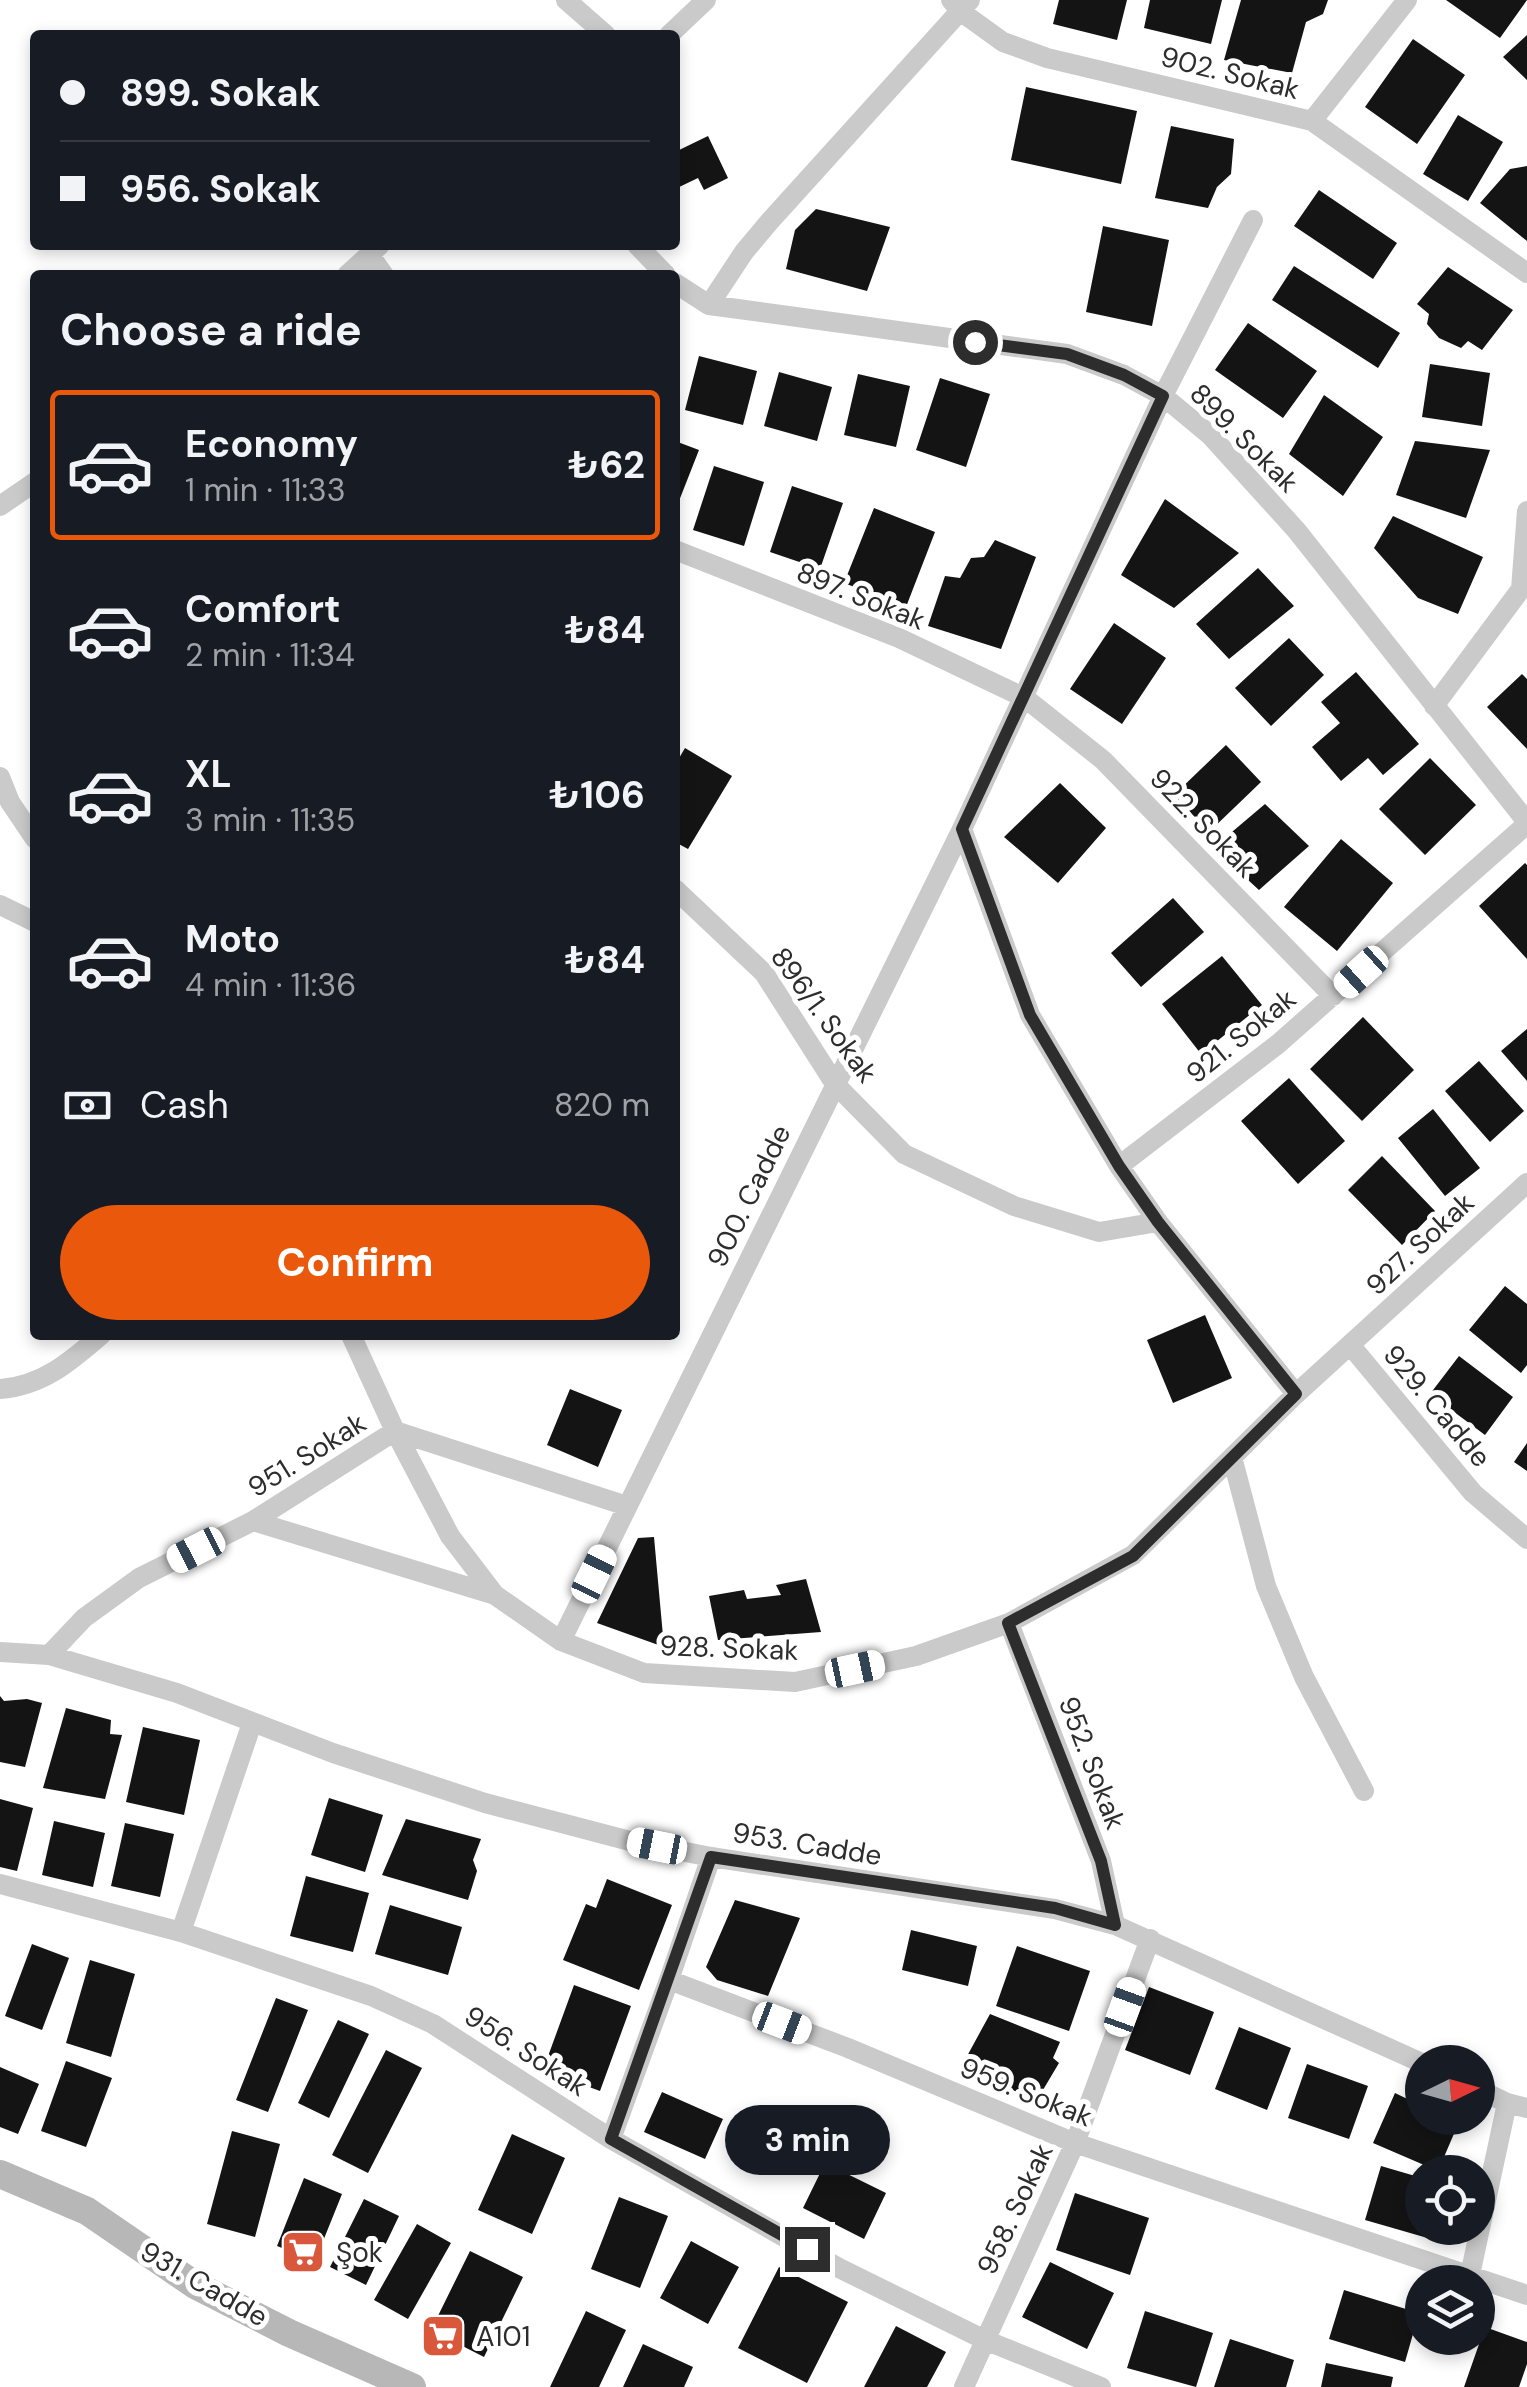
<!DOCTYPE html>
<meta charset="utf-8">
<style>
:root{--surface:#171b24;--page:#242831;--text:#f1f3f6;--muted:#9ea1a6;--line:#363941;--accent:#ea580c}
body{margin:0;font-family:"DM Sans",sans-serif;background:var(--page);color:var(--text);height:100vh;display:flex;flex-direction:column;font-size:38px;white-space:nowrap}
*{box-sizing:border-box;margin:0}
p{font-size:32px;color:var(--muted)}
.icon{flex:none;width:55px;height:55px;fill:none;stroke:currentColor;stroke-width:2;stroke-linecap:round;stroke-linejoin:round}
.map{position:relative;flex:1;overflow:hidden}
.sheet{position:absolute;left:30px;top:270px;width:650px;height:1070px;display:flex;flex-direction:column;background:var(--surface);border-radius:10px;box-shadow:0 5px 15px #0003}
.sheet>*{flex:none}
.banner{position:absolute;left:30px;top:30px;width:650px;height:220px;border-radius:10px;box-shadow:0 5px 15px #0003;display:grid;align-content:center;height:220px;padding:0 30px;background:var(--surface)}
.needle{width:65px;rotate:85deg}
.controls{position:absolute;left:1405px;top:2045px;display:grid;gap:20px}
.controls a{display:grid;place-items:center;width:90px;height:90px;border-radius:50%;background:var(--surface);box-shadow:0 5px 15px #0003;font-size:50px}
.end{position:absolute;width:45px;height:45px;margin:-22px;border:12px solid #2d2d2d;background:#fff;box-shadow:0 0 0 5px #fff}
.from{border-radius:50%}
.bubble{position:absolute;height:70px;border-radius:35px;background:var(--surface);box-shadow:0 5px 15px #0003;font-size:32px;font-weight:700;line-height:70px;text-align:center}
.car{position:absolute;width:30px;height:60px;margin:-30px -15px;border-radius:12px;box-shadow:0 0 8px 2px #0007;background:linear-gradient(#fff 24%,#345 0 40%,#fff 0 76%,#345 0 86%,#fff 0)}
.banner b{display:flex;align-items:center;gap:35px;height:95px;font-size:38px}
.banner b+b{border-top:2px solid var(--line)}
.banner i{width:25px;height:25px;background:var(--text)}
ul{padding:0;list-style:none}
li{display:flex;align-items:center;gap:30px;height:150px;margin:0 20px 15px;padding:0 10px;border:5px solid transparent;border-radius:10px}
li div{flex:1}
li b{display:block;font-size:38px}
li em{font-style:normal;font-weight:700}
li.on{border-color:var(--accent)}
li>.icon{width:90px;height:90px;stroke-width:1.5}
h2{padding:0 30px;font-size:45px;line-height:120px}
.pay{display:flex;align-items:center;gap:25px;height:110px;padding:0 30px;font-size:38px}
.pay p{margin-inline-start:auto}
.primary-button{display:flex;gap:20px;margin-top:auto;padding:20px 30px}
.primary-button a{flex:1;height:115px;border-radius:60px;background:var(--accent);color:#fff;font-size:40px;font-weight:700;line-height:115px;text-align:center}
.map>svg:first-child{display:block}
.building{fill:#141414}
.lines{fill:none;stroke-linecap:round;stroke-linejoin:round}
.street{stroke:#cacaca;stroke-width:20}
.secondary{stroke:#b7b7b7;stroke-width:28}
.route{stroke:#2d2d2d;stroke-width:12}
.labels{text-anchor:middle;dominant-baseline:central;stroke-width:10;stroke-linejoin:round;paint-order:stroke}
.street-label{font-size:28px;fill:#2d2d2d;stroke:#fff}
.poi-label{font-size:28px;fill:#2d2d2d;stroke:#fff;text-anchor:start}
</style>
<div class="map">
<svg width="1527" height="2387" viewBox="0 0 1527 2387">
<rect width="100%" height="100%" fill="#fff"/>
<path class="building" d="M1059 0H1127L1117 40 1053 24Z
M1150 0H1222L1211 44 1144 28Z
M1241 0H1328L1323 14 1306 22 1292 73 1224 60Z
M1446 0H1527L1500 38Z
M1527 35V80L1503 57Z
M1413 39 1465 75 1417 144 1365 107Z
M1026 87 1137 111 1121 184 1011 160Z
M1458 115 1503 142 1468 201 1423 174Z
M1171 126 1234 139 1231 174 1217 187 1208 208 1155 198Z
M708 136 728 178 704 190 698 178 675 189V152Z
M1527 166V241L1480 203 1510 169Z
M1319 190 1397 243 1373 279 1294 226Z
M816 209 890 227 867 291 786 269 795 230Z
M1103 226 1169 240 1152 326 1086 312Z
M1294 266 1400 333 1378 368 1272 300Z
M1448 267 1513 310 1482 350 1468 341 1461 348 1439 338 1427 324 1429 314 1417 304Z
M1248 323 1317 371 1283 418 1215 370Z
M699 356 757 371 743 425 685 410Z
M1430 364 1490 373 1482 426 1422 417Z
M779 372 832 387 817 441 764 426Z
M858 374 910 386 896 447 844 435Z
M940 378 990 394 966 467 916 450Z
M1324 395 1383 437 1343 496 1289 454Z
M675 441 699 450 675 511Z
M1415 441 1490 450 1466 518 1396 495Z
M714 466 764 482 744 546 693 530Z
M792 486 843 503 820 569 770 552Z
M1165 499 1239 553 1174 608 1121 575Z
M874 508 935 532 906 607 844 583Z
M1393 516 1483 557 1458 614 1418 598 1374 548Z
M995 540 1036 557 1001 649 928 626 945 576 960 578 971 558 984 557Z
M1258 568 1294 606 1229 659 1196 624Z
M1114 623 1166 658 1122 724 1070 689Z
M1289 638 1324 675 1271 726 1235 688Z
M1356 672 1419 744 1383 775 1368 758 1341 781 1312 747 1340 723 1321 702Z
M1522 674 1527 679V749L1487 707Z
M1226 745 1261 782 1209 832 1174 795Z
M685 748 732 776 688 849 675 842V765Z
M1430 758 1476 805 1425 855 1379 809Z
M1060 783 1106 828 1058 883 1004 837Z
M1265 804 1309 846 1259 890 1213 848Z
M1341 839 1393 883 1337 951 1284 907Z
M1525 863 1527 865V959L1479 906Z
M1173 898 1204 932 1141 987 1111 953Z
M1222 956 1262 1005 1201 1054 1162 1004Z
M1363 1017 1414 1070 1362 1121 1310 1069Z
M1527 1029V1081L1501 1051Z
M1479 1061 1524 1111 1490 1142 1445 1091Z
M1289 1078 1345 1141 1298 1184 1241 1121Z
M1433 1109 1480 1168 1445 1196 1398 1138Z
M1382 1156 1435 1211 1402 1245 1348 1190Z
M1505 1286 1527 1304V1365L1521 1373 1469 1330Z
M1205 1315 1232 1378 1173 1403 1147 1340Z
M1459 1356 1513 1397 1485 1435 1430 1394Z
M570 1389 622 1410 598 1467 547 1445Z
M1527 1443V1471L1514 1462Z
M654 1537 664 1647 597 1623 638 1538Z
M806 1579 821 1632 718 1640 709 1596 744 1590 747 1599 781 1595 776 1585Z
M0 1696 4 1701 27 1699 42 1703 25 1767 0 1762Z
M66 1708 111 1720 110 1734 122 1735 105 1799 43 1788Z
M143 1727 200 1740 184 1815 126 1802Z
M329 1798 383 1815 365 1872 311 1855Z
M0 1799 33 1808 17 1871 0 1867Z
M406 1819 481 1839 473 1860 477 1871 468 1900 382 1875Z
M54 1821 105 1833 93 1887 42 1875Z
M125 1823 174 1834 160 1897 111 1886Z
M306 1876 369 1893 353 1952 290 1936Z
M607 1879 672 1905 639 1990 563 1960 586 1904 596 1908Z
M735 1900 800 1918 768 1996 717 1980 706 1967Z
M390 1905 462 1927 448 1975 375 1954Z
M911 1930 977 1946 968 1986 902 1970Z
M32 1944 69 1958 42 2030 5 2016Z
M1017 1946 1090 1971 1069 2031 996 2006Z
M90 1960 135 1974 111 2057 66 2043Z
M574 1985 631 2006 600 2091 543 2070Z
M1149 1987 1214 2012 1190 2075 1125 2050Z
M276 1998 308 2010 268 2112 236 2100Z
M990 2014 1060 2042 1053 2058 1059 2063 1037 2100 960 2069Z
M338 2020 369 2034 329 2118 298 2103Z
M1239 2027 1291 2048 1267 2110 1215 2089Z
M386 2050 422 2068 368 2173 332 2155Z
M66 2061 112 2078 86 2147 41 2131Z
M1307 2064 1368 2086 1349 2139 1288 2118Z
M0 2067 39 2084 18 2134 0 2127Z
M662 2092 723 2119 705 2159 644 2132Z
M1395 2093 1422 2106V2118H1449L1459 2122 1438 2171 1373 2143Z
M232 2131 280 2144 255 2237 207 2224Z
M512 2134 565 2158 532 2234 478 2210Z
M825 2163 886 2193 864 2239 803 2208Z
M1381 2166 1422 2178V2228H1434L1431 2239 1365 2220Z
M304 2178 342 2194 315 2261 277 2246Z
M1075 2193 1149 2218 1130 2275 1056 2250Z
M619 2197 668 2216 640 2288 591 2269Z
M364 2199 399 2216 366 2285 330 2267Z
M417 2224 451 2243 408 2319 374 2300Z
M691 2241 739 2267 708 2324 660 2298Z
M470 2251 523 2277 484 2357 431 2330Z
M1050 2262 1114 2293 1087 2349 1022 2317Z
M779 2267 848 2302 807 2383 738 2348Z
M1344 2290 1419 2313 1405 2362 1329 2339Z
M586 2311 626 2330 599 2387H550Z
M1145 2311 1213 2333 1196 2387 1127 2368Z
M896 2326 946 2352 927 2387H864Z
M1485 2327 1527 2342V2364L1519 2387H1464Z
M1230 2339 1294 2360 1286 2387H1214Z
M643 2344 693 2367 684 2387H623Z
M1326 2363 1393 2377 1391 2387H1321Z"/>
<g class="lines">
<path class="street" d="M566 0 606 35
M951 0 960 11 1003 42 1047 58 1312 121 1527 273
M669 35 706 0
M1312 121 1407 0
M637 245 666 275
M369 254 384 275
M347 275 380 245
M675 283 709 305 1067 354 1124 375 1163 396 1210 435 1297 531 1527 822
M709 305 744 252 770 221 970 0
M0 506 35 482
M675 550 899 638 1025 698 1103 760 1333 996
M1434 706 1521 589 1527 511
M0 777 10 802 35 839
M962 829 1030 1015 1119 1166 1158 1222 1296 1394
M675 889 764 973 835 1084 904 1154 1014 1206 1099 1232 1158 1222
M0 905 35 922
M1119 1166 1278 1044 1527 824
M351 1335 395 1431 450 1536 495 1595 561 1641 644 1673 795 1682 916 1656 1009 1623 1133 1555 1296 1394 1527 1183
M1351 1346 1473 1493 1527 1539
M0 1389C42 1386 70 1362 101 1335
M1232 1457 1266 1586 1304 1677 1364 1791
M253 1521 495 1595
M1009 1623 1101 1861 1115 1925
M561 1641 962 829 1163 396 1253 220
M0 1652 49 1655 177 1693 333 1753 485 1803 630 1841 711 1857 1055 1909 1115 1925 1422 2063
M49 1655 84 1618 139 1578 253 1521 395 1431 627 1506
M0 1884 181 1932 371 1996 433 2024 611 2139 839 2268 985 2340 1101 2387
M181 1932 252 1723
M669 1980 711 1857
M1478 2089 1507 2103 1527 2108
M611 2139 669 1980 848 2048 1075 2143 1527 2295
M1470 2275 1507 2103
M964 2387 1075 2143 1150 1939"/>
<path class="secondary" d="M0 2174 87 2211 195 2285 289 2333 412 2387"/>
</g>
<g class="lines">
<path class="route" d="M807 2249 611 2139 711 1857 1055 1908 1115 1925 1101 1861 1008 1623 1133 1556 1296 1394 1158 1222 1119 1166 1030 1015 962 829 1163 396 1124 375 1067 354 975 342"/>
</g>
<defs>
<g id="supermarket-square" transform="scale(2.25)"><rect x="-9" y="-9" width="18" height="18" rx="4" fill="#d9573b" stroke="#fff"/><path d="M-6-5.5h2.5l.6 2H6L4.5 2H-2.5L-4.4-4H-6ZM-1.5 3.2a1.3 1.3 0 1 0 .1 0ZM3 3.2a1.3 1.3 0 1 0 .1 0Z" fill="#fff"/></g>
</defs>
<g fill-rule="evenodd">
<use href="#supermarket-square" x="303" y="2252"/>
<use href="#supermarket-square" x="443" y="2336"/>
</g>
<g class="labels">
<g class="street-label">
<text transform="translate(1230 73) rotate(14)">902. Sokak</text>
<text transform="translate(1244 438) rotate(45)">899. Sokak</text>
<text transform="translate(861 596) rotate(22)">897. Sokak</text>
<text transform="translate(1203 823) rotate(46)">922. Sokak</text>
<text transform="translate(824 1015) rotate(54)">896/1. Sokak</text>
<text transform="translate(1241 1036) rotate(-39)">921. Sokak</text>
<text transform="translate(749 1196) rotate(-64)">900. Cadde</text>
<text transform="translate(1420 1244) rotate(-43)">927. Sokak</text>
<text transform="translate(1437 1406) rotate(50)">929. Cadde</text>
<text transform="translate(307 1455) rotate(-32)">951. Sokak</text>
<text transform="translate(729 1648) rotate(2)">928. Sokak</text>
<text transform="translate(1092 1763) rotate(69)">952. Sokak</text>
<text transform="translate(807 1844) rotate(9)">953. Cadde</text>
<text transform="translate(526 2051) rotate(33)">956. Sokak</text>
<text transform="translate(1026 2092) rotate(22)">959. Sokak</text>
<text transform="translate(1015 2209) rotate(-65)">958. Sokak</text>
<text transform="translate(204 2284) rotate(30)">931. Cadde</text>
</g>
<g class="poi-label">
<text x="336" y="2252">Şok</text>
<text x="476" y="2336">A101</text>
</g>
</g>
</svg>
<div class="controls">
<a><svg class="needle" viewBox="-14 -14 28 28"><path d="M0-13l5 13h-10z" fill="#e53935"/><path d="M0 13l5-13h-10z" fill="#9ea1a6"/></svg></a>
<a><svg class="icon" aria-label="locate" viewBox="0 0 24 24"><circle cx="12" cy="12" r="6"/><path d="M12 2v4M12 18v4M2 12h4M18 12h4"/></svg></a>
<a><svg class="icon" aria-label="layers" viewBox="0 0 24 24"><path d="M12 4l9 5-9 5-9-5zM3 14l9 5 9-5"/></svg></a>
</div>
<i class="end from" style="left:975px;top:342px"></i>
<i class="end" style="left:807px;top:2249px"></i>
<div class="bubble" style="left:725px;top:2105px;width:165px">3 min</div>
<i class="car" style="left:1361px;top:972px;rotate:228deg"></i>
<i class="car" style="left:196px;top:1550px;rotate:243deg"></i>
<i class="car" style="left:594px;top:1574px;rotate:26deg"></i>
<i class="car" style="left:855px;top:1669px;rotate:78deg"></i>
<i class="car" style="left:657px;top:1846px;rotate:281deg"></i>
<i class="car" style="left:1125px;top:2007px;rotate:20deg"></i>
<i class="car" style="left:782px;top:2023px;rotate:111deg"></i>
<div class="banner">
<b><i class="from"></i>899. Sokak</b>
<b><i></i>956. Sokak</b>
</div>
<section class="sheet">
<h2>Choose a ride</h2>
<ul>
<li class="on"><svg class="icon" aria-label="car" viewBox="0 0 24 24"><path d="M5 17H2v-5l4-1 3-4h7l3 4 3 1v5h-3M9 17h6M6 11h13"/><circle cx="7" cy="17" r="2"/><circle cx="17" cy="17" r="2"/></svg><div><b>Economy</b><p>1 min · 11:33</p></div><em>₺62</em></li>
<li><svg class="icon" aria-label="car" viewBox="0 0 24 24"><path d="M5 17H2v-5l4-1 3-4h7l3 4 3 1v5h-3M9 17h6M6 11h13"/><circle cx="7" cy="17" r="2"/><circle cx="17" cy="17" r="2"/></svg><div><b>Comfort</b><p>2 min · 11:34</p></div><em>₺84</em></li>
<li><svg class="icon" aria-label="car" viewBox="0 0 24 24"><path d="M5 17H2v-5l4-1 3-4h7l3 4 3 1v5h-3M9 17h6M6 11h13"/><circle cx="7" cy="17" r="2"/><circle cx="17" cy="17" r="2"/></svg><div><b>XL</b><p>3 min · 11:35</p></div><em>₺106</em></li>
<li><svg class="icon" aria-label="car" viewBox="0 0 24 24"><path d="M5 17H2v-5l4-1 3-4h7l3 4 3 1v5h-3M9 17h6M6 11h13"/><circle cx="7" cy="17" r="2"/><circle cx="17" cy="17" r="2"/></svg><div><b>Moto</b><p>4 min · 11:36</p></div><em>₺84</em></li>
</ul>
<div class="pay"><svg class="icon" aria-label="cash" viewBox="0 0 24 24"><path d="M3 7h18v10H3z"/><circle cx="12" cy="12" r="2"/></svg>Cash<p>820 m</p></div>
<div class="primary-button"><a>Confirm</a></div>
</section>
</div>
